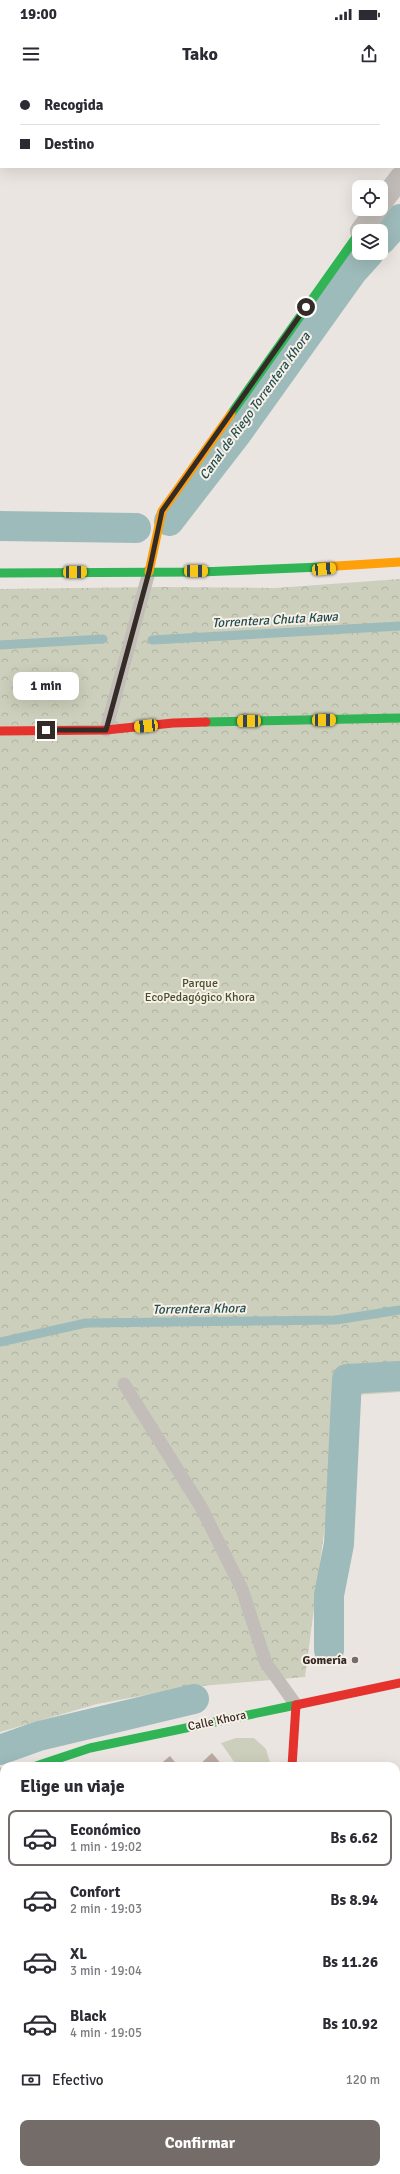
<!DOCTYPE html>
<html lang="es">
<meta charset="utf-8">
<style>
:root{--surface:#fff;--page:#f7f7f7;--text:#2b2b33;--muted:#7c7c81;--line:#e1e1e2;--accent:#746c68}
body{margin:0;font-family:Signika,sans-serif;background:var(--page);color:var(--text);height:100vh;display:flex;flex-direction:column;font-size:15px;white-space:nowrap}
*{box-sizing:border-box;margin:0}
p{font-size:13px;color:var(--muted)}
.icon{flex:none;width:22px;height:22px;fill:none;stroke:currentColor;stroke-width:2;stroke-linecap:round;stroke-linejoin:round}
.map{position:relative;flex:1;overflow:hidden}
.details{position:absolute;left:0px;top:1682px;width:400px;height:412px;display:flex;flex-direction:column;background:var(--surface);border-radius:12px 12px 0 0;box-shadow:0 4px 16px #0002}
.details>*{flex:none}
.guide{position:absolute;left:0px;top:0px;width:400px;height:88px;box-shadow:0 4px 16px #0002;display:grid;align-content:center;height:88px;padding:0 20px;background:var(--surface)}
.controls{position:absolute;left:352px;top:100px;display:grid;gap:8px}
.controls a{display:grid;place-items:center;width:36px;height:36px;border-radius:8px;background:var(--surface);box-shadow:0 4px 16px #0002;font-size:20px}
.end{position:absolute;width:18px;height:18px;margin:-9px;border:5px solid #342b27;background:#fff;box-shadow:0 0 0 2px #fff}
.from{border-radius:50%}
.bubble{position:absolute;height:28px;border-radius:8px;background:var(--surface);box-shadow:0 4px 16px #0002;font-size:13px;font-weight:700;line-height:28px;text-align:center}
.car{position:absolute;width:12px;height:24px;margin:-12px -6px;border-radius:5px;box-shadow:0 0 3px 1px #0007;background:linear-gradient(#f5c518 24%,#345 0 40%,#f5c518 0 76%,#345 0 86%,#f5c518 0)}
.guide b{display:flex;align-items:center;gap:14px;height:38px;font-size:15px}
.guide b+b{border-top:1px solid var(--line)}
.guide i{width:10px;height:10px;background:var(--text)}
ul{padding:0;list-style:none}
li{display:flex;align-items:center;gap:12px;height:56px;margin:0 8px 6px;padding:0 12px;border:2px solid transparent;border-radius:8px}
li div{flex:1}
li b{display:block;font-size:15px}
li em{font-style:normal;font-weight:700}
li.selected{border-color:var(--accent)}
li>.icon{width:36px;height:36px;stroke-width:1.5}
h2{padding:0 20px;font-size:18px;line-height:48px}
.pay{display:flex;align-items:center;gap:10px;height:44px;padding:0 20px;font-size:15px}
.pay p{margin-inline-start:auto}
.action{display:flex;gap:8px;margin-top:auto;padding:8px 20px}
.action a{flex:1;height:46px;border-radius:8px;background:var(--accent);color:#fff;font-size:16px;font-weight:700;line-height:46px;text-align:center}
.status{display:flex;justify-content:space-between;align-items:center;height:28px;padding:0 20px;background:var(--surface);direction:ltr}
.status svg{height:11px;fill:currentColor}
header{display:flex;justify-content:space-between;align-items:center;height:52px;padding:0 20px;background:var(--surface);font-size:18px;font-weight:700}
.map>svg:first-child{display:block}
.green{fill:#cccfbb}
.park{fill:url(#park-crowns)}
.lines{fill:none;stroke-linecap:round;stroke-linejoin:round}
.stream{stroke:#9dbbba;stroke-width:9}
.canal{stroke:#9dbbba;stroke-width:30}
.building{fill:#bcaaa2}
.lane{stroke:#c3bdb9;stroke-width:13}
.street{stroke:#c3bdb9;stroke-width:22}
.fast{stroke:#30b455;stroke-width:9}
.slow{stroke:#ff9f0a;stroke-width:9}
.jam{stroke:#e5322d;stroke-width:9}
.route{stroke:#342b27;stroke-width:5}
.poi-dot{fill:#746c68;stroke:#f8efe6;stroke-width:1.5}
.labels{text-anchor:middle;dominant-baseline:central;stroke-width:4;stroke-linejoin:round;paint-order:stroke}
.park-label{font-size:12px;fill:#44502d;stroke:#f8efe6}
.poi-label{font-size:12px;font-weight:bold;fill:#342b27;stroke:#f8efe6;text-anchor:end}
.street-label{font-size:12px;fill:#342b27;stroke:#f8efe6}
.water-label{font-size:13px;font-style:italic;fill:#204f52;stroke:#f8efe6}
</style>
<div class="status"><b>19:00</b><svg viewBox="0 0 49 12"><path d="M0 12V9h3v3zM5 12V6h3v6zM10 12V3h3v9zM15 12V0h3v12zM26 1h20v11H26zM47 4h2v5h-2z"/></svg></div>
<header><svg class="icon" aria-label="menu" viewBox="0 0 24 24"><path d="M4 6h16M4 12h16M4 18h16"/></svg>Tako<svg class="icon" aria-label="share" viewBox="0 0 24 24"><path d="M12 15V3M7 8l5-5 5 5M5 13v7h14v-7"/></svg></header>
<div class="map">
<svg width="400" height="2094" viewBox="0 0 400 2094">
<defs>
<pattern id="park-crowns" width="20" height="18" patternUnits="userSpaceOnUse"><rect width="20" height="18" fill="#cccfbb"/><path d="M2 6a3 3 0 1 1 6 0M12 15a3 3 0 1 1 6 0" fill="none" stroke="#b0b2a1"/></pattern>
</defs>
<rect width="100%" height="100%" fill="#eae5e0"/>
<path class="green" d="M236 1658H254L266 1669 271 1686H237L221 1663Z"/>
<path class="park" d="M400 499V1312L342 1316 305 1597 189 1607 97 1624 0 1652V509L160 507 276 508Z"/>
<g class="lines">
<path class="stream" d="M152 560 400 546
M0 565 103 559
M0 1262 86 1243 336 1240 400 1230"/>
<path class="canal" d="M381 160 400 139
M169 441 237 353 352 192 369 173
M0 446 136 448
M329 1570V1515L339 1464 347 1299 400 1296
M0 1670 39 1656 194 1619"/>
</g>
<path class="building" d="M212 1673 223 1686H198Z
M170 1676 178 1686H158Z"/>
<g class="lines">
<path class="lane" d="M106 650 149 492
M124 1304 201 1427 242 1509 266 1583 296 1625"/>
<path class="street" d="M381 123 400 98
M361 151 377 129
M0 1700 4 1698"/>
<path class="fast" d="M231 334 359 153
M0 493 200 492 321 487
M206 642 400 638
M36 1686 90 1668 296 1625
M262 2094 263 2090"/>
<path class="slow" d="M321 487 400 482
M149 492 162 431 231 334"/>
<path class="jam" d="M0 651 106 650 173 643 206 642
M292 1686 296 1625 400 1603"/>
</g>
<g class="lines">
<path class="route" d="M46 650H106L149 492 162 431 306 227"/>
</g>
<circle class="poi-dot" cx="355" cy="1580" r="4"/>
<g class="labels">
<g class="park-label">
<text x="200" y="903">Parque<tspan x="200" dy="14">EcoPedagógico Khora</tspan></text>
</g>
<g class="poi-label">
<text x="347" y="1580">Gomería</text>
</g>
<g class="street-label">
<text transform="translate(217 1641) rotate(-12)">Calle Khora</text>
</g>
<g class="water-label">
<text transform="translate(255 326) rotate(-54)">Canal de Riego Torrentera Khora</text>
<text transform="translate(275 540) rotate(-3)">Torrentera Chuta Kawa</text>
<text transform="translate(199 1229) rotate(-1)">Torrentera Khora</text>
</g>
</g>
</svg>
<div class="controls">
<a><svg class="icon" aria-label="locate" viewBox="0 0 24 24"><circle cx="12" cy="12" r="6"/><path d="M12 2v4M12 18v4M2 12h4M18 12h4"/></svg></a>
<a><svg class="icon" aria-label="layers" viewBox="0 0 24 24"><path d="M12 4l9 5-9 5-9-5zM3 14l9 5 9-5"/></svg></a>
</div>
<i class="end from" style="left:306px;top:227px"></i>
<i class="end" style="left:46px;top:650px"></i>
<div class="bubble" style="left:13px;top:592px;width:66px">1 min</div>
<i class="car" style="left:324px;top:489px;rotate:85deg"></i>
<i class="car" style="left:196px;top:491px;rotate:90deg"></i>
<i class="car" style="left:75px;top:492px;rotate:89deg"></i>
<i class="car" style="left:324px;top:640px;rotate:89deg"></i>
<i class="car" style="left:249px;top:641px;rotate:269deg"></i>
<i class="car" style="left:146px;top:646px;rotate:264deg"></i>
<div class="guide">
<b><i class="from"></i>Recogida</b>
<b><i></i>Destino</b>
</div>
<section class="details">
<h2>Elige un viaje</h2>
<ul>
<li class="selected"><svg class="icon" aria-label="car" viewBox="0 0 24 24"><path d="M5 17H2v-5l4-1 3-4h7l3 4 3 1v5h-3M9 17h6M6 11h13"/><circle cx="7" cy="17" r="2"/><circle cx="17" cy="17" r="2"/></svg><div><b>Económico</b><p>1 min · 19:02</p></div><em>Bs 6.62</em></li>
<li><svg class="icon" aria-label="car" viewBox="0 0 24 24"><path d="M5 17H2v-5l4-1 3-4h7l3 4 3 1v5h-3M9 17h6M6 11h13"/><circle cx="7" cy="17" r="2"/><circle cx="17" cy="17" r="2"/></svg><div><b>Confort</b><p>2 min · 19:03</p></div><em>Bs 8.94</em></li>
<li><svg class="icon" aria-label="car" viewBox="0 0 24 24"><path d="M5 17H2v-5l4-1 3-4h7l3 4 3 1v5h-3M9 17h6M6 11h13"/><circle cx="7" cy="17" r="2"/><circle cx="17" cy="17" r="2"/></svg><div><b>XL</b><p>3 min · 19:04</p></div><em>Bs 11.26</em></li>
<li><svg class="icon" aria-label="car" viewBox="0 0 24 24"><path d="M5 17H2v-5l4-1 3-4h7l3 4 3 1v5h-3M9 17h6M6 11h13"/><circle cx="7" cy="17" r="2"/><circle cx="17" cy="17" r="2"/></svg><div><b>Black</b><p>4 min · 19:05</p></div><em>Bs 10.92</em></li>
</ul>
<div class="pay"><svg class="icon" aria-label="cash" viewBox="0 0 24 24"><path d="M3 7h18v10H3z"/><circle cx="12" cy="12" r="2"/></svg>Efectivo<p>120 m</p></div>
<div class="action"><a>Confirmar</a></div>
</section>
</div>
